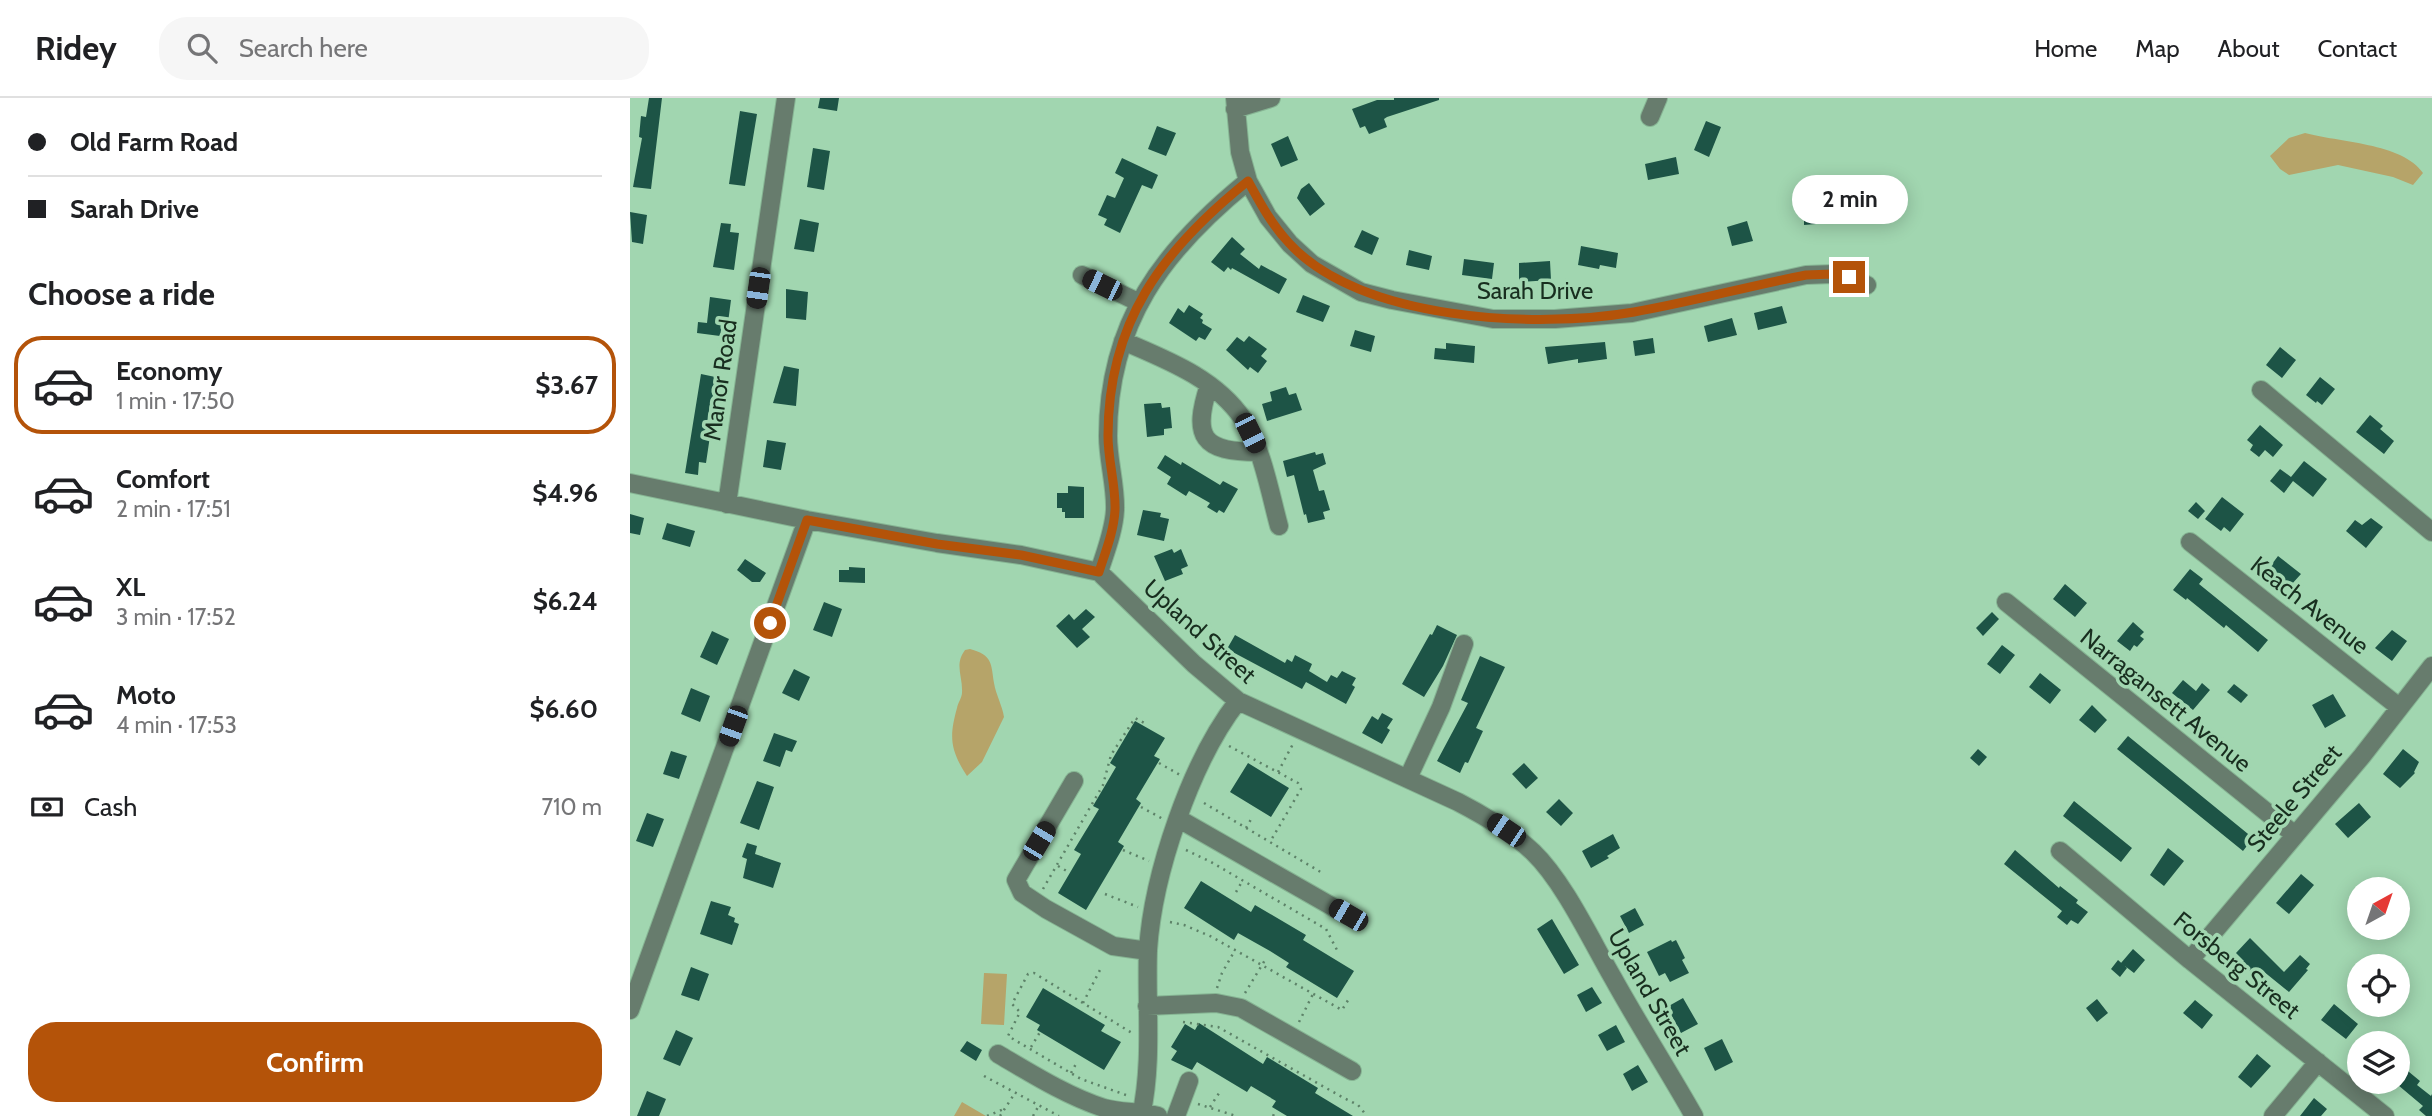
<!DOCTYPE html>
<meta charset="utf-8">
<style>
:root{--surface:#fff;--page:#f6f6f6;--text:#202124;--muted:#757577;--line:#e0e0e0;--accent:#b45309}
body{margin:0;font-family:Cabin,sans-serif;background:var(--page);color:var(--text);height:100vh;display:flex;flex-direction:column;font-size:26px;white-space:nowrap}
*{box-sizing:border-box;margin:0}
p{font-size:23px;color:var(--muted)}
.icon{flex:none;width:38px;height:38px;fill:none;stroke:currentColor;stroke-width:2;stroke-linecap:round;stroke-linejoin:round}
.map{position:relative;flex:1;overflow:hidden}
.side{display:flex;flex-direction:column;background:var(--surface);width:630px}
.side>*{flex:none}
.top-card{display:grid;align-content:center;height:154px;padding:0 28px;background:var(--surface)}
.needle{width:46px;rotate:40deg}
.controls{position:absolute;left:1717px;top:779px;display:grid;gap:14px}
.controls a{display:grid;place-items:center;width:63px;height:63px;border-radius:50%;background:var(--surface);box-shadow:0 4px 18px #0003;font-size:35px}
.end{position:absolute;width:32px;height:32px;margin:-16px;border:9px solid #b45309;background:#fff;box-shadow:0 0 0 4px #fff}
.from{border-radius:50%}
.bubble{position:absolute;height:49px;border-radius:24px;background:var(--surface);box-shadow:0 4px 18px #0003;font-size:23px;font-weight:700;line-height:49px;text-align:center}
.car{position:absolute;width:21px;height:42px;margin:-21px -10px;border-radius:9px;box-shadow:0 0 5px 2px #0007;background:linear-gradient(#222 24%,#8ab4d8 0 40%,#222 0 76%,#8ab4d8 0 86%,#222 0)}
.top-card b{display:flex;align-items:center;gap:24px;height:66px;font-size:26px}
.top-card b+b{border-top:2px solid var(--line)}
.top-card i{width:18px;height:18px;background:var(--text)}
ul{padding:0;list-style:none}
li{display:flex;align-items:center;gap:21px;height:98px;margin:0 14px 10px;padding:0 14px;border:4px solid transparent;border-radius:28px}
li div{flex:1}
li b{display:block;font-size:26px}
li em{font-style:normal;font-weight:700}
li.active{border-color:var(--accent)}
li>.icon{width:63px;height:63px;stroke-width:1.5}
h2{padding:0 28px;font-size:32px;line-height:84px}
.pay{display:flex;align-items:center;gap:18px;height:77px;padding:0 28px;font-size:26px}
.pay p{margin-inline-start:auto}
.action{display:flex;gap:14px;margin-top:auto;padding:14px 28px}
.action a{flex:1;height:80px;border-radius:28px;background:var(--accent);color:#fff;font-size:28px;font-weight:700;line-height:80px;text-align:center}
header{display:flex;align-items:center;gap:42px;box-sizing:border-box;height:98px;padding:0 35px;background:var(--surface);border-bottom:2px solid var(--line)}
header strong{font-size:33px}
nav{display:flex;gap:38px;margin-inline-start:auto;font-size:24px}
.search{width:490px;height:63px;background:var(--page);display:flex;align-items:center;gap:18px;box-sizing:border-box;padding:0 24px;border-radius:28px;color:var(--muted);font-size:26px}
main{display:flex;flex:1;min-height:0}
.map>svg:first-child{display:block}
.green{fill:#b6a469}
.building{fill:#1d5446}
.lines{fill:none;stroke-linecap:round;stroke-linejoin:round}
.minor-casing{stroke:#86b493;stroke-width:20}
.path{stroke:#5d8268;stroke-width:2.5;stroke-dasharray:2 5;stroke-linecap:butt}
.minor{stroke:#677c6d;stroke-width:18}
.route{stroke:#b45309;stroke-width:9}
.labels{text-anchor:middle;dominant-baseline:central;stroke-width:7;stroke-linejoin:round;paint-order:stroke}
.street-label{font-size:24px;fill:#182e1f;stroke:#a1d6b0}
</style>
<header>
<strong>Ridey</strong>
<div class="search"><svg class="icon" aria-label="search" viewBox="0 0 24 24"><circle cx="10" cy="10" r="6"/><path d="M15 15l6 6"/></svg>Search here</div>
<nav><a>Home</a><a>Map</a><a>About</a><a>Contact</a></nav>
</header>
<main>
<section class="side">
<div class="top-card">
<b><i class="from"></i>Old Farm Road</b>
<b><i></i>Sarah Drive</b>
</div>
<h2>Choose a ride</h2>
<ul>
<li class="active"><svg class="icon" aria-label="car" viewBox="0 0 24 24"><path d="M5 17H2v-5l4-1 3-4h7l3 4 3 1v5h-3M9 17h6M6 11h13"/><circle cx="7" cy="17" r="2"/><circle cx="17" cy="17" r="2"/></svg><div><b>Economy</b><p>1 min · 17:50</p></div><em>$3.67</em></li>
<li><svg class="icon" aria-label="car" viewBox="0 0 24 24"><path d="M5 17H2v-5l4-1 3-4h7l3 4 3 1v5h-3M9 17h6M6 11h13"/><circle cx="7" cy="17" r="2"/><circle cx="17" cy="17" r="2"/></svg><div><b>Comfort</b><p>2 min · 17:51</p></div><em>$4.96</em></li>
<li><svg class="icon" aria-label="car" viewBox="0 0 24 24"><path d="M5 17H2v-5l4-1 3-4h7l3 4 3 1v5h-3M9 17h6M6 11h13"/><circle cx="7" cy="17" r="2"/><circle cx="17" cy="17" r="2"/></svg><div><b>XL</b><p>3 min · 17:52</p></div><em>$6.24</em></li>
<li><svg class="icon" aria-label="car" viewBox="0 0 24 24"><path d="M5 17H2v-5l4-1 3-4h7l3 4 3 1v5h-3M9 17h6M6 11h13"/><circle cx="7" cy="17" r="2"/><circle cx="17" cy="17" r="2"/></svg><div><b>Moto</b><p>4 min · 17:53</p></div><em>$6.60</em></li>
</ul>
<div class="pay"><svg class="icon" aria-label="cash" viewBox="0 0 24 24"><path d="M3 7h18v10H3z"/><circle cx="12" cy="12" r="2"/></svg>Cash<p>710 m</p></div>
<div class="action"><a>Confirm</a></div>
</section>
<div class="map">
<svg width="1802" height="1018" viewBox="0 0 1802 1018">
<rect width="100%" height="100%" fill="#a1d6b0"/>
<path class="green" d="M1675 35C1707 44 1773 45 1793 75L1783 87 1763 79 1708 67 1659 77 1650 71 1640 58 1659 40Z
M340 551C363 557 361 566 364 585 366 597 372 607 374 619L352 664 337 678C320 652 319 639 327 610 328 605 332 599 332 595 333 578 324 567 335 552Z
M354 875 377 876 374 927 351 926Z
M332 1004 356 1018H324Z"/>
<path class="building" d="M19 0H32L21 91 3 89 12 40 9 39 11 18 16 19Z
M190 0H209L207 13 188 10Z
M764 0H809V2L757 19 754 21 757 29 739 36 735 28 730 30 722 11 747 2H764Z
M110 13 127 16 115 88 99 86Z
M1076 23 1091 29 1079 59 1064 52Z
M527 28 546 35 536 58 518 51Z
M658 38 668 62 651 69 641 46Z
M183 50 200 53 194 92 177 89Z
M1046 59 1049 76 1018 82 1015 66Z
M492 60 528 77 522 91 512 87 490 135 474 127 477 121 468 117 477 97 485 100 494 80 485 75Z
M679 85 695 106 680 118 667 100 671 91Z
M1174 107 1210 110V124L1174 127Z
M0 114 17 117 13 146 2 144Z
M170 121 189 125 184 154 164 151Z
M1117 123 1123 143 1102 148 1097 129Z
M91 125 101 126 100 134 109 135 104 172 83 169Z
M732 132 749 140 742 157 724 149Z
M602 139 615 151 610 156 629 171 631 167 657 181 649 196 602 170 601 172 598 169 594 174 581 164Z
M951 148 988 155 986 170 970 167 969 171 948 167Z
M779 152 802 158 799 172 776 167Z
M834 161 864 165 862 181 832 177Z
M920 163 921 182 889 184V165Z
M156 191 178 194 176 222 156 220Z
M673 197 700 208 693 224 666 214Z
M80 199 101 202 97 232H91L90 238 67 235 68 224 77 225Z
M559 207 573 216 570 220 573 222 572 225 582 231 575 242 569 239 566 243 539 225 548 210 554 215Z
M1152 208 1157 225 1128 232 1124 215Z
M1102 220 1107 237 1078 244 1074 228Z
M725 232 745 238 741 254 720 248Z
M619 238 637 251 631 258 637 263 628 275 620 269 618 272 596 252 607 239 614 244Z
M1023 240 1025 255 1005 258 1003 243Z
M975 244 977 261 948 265V261L918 266 915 249Z
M816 245 845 248 844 265 804 261 805 250 816 251Z
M1650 249 1666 262 1652 280 1636 267Z
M154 268 169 271 166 308 143 305Z
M71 276 90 280 86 307 80 306 75 337 80 338 76 365 69 364 68 377 55 375Z
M1690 279 1705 291 1692 307 1687 303 1686 305 1676 297Z
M656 289 659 297 666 295 672 312 637 323 632 306 642 303 640 294Z
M529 305H531L532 310 540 309 542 330 534 331V337L517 339 514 306Z
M1740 317 1753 328 1750 331 1764 343 1754 356 1726 334Z
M1630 327 1653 347 1643 359 1635 352 1629 359 1620 352 1623 347 1617 342Z
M137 342 156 345 151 372 133 369Z
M685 354 686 357 693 355 696 366 683 372 689 393 694 392 700 412 693 414 695 421 678 425 676 416 674 417 664 377 657 379 653 363Z
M535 357 551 367 552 364 590 387 593 383 608 391 594 415 589 412 587 415 577 409 580 405 559 393 556 398 537 386 541 379 527 370Z
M1674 363 1697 381 1683 399 1663 383 1654 395 1640 383 1650 371 1661 379Z
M438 388 454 389V420H435V414H432V410H427V395H438Z
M1592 399 1614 416 1600 434 1594 429 1591 433 1575 421Z
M1566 404 1575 413 1568 421 1558 413Z
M513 412 531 415 530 419 539 421 534 443 507 437Z
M0 416 14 420 10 437 0 435Z
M1741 420 1753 429 1736 450 1716 433 1725 422 1732 427Z
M37 425 65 433 60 449 32 441Z
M542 451 544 455 551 451 558 468 551 471 553 476 535 483 524 458Z
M1648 458 1671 476 1661 487 1639 470Z
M115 461 136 475 130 484H122L107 472Z
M219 469 235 470V485L209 484V472H219Z
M1560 471 1573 481 1569 486 1638 542 1628 554 1596 527 1594 530 1557 500 1556 502 1543 492Z
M1435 486 1457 505 1445 519 1423 501Z
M194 504 212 511 202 539 183 532Z
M456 511 465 519 452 531 460 539 447 550 426 528 439 516 444 522Z
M1362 514 1369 521 1353 538 1346 530Z
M1503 524 1514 534 1510 538 1514 541 1507 549 1504 547 1500 553 1487 543Z
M807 527 827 537 813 568 794 599 772 586 800 536 802 537Z
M1762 532 1777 543 1762 563 1745 550Z
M82 533 99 541 87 567 70 559Z
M605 537 655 565 657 561 662 564 665 557 682 566 679 573 697 584 701 577 707 580 712 573 726 580 722 587 725 589 716 606 676 584 672 591 597 551Z
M1372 547 1385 557 1370 576 1357 566Z
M850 558 875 569 846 630 853 633 838 665 835 664 830 675 807 663 838 605 831 602Z
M164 571 180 579 169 603 152 595Z
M1410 575 1431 592 1420 606 1399 589Z
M1553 582 1566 593 1572 585 1580 592 1563 612 1542 595Z
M1604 586 1618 597 1611 605 1597 594Z
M61 590 80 598 70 624 51 616Z
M1703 596 1716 618 1695 630 1682 607Z
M1462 607 1477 622 1465 635 1449 622Z
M752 615 763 621 757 630 760 632 752 646 732 635 742 618 748 622Z
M505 623 535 640 524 658 530 661 506 701 511 705 488 744 494 748 456 812 428 795 451 756 444 752 469 711 463 708 486 669 480 665Z
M144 635 167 643 162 654 156 652 150 669 133 663Z
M1498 638 1623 740 1613 753 1487 651Z
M1348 651 1357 659 1349 668 1340 660Z
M1773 651 1789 664 1784 674 1785 675 1770 690 1753 676Z
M41 653 57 658 49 681 33 676Z
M618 665 659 690 641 719 600 694Z
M894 665 908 680 896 691 882 676Z
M127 683 144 689 129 732 110 725Z
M929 701 943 715 931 728 916 714Z
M1444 703 1502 750 1491 764 1433 718Z
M1729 705 1741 719 1718 740 1705 726Z
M17 715 34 721 23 749 6 743Z
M983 736 990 750 977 758 979 760 961 770 952 753Z
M117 745 127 748 125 756 151 765 143 790 113 780 117 761 112 759Z
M1538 750 1554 763 1534 788 1520 777Z
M1385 752 1429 790 1430 788 1448 802 1446 805 1458 814 1448 826 1441 822 1437 827 1427 819 1432 813 1374 766Z
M1671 776 1684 787 1659 816 1646 805Z
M571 783 621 814 625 807 676 837 673 842 724 873 707 900 656 869 659 865 640 853 608 835 604 842 554 810Z
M81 803 101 809 98 817 105 820 104 824 109 826 102 847 70 836Z
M1005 810 1014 827 999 835 990 818Z
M922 821 949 867 934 876 907 831Z
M1620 840 1654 874 1670 857 1680 866 1676 871 1678 872 1659 894 1633 873 1626 879 1612 865 1614 863 1606 855Z
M1041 842 1042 844 1046 842 1055 860 1052 862 1059 875 1040 884 1035 875 1029 878 1017 854Z
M1503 851 1515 862 1504 875 1491 865Z
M1488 862 1497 870 1490 879 1481 871Z
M61 869 79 876 69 903 51 897Z
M962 889 972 905 956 914 947 897Z
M413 890 475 927 471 933 491 944 474 972 407 932 410 927 396 919Z
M1053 900 1068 926 1051 935 1037 909Z
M1467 901 1478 915 1467 924 1456 910Z
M1565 902 1583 917 1572 931 1553 915Z
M1704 906 1728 926 1716 941 1691 922Z
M569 925 633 966 637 959 688 990 685 995 723 1018H657L642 1009 646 1003 621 988 617 994 567 964 562 972 541 962 547 953 541 949 555 926 565 932Z
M986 927 995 944 977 953 968 937Z
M46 932 63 940 50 968 33 961Z
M1092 941 1103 964 1085 973 1074 950Z
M337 943 352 952 346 963 330 953Z
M1627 956 1641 968 1621 990 1608 979Z
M1008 967 1018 984 1002 993 993 976Z
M1773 969 1790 983 1787 987 1801 998 1802 996V1018H1796L1789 1012 1793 1008 1768 987V975Z
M17 993 36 1001 29 1018H7Z
M1684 1000 1697 1011 1691 1018H1670Z"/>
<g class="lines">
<g class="minor-casing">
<path id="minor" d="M605 0 610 54 618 83 638 119 660 146 682 166 731 194 762 202 863 221H925L1002 215 1176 177 1203 176 1237 187
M605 11 641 0
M1020 19 1028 0
M452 177 510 205
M493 243C537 262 585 280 613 321 632 349 640 395 649 428
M579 287C562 339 572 354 628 354
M1631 292 1802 434
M0 385 177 422 307 445 391 457 469 474 564 566 608 603 828 704C855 718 881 733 903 754 934 784 961 842 983 880 1009 927 1038 972 1064 1018
M97 406 156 0
M1560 444 1769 609
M469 474C475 455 484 433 485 412 486 388 478 363 478 338 478 224 533 152 618 83
M1376 504 1665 737
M778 680 811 609 834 546
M444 683 386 782 392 795 416 811 483 848 518 853
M549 721 717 817
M1430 753 1560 862 1755 1018
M1560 862 1732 658 1802 568
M517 908 586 905 611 910 722 973
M0 912 177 422
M368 956C402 976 437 998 474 1010 491 1015 510 1013 528 1018
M511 1018C523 964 516 907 518 852 523 776 561 663 608 603
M546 1018 559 983
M1643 1018 1688 964"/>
</g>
<path class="path" d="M599 648 668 685 671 691 640 744
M529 665 550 677
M648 674 664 644
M574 705 694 776
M511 709 533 721
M616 730 623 718
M493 752 519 763
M556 752 581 764 696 831 707 852
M428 768 440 775
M413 791 473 687 481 657 505 620 518 627
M606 794 613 782
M475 796 508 809
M540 824 554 827 580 838 712 912 720 899
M587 890 592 875 605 852
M615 895 635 862
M453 905 472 868
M553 924 588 929 712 999 728 1007 737 1018
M669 924 683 896
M401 949 410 934
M441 975 447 964
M354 978 429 1018
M496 997 451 981 378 938 390 914 382 906 398 876 404 875 502 935
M568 1006 606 1018
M580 1009 591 992
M357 1018 374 1011
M370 1018 385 995
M403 1018 408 1009
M643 1018 645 1014"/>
<use href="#minor" class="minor"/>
</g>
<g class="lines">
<path class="route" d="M140 525 177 422 307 446 391 457 469 474C475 455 484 433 485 412 486 388 478 363 478 338 478 224 532 152 618 83 630 105 642 127 659 145 730 223 906 231 1004 214 1062 204 1118 188 1176 177L1203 176 1219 179"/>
</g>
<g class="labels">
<g class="street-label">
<text x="905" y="192">Sarah Drive</text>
<text transform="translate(90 282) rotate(-82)">Manor Road</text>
<text transform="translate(1680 507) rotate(38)">Keach Avenue</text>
<text transform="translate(570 533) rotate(42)">Upland Street</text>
<text transform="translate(1536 602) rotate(39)">Narragansett Avenue</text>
<text transform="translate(1664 700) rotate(-50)">Steele Street</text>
<text transform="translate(1607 867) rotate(39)">Forsberg Street</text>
<text transform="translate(1020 894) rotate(60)">Upland Street</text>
</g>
</g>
</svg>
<div class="controls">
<a><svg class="needle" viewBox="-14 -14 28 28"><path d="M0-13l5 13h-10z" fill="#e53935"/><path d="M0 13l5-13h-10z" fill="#757577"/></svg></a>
<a><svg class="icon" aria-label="locate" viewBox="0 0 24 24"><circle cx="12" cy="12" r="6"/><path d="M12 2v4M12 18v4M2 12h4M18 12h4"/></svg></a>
<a><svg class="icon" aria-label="layers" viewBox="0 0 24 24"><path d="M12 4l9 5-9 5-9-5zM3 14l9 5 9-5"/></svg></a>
</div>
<i class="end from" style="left:140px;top:525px"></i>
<i class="end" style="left:1219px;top:179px"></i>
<div class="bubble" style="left:1162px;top:77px;width:116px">2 min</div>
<i class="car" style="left:472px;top:187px;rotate:296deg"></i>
<i class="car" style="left:128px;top:190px;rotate:188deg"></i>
<i class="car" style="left:620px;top:335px;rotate:154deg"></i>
<i class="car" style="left:103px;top:628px;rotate:200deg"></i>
<i class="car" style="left:876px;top:732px;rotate:304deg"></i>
<i class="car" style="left:409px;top:743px;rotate:31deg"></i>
<i class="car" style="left:718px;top:817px;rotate:300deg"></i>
</div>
</main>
